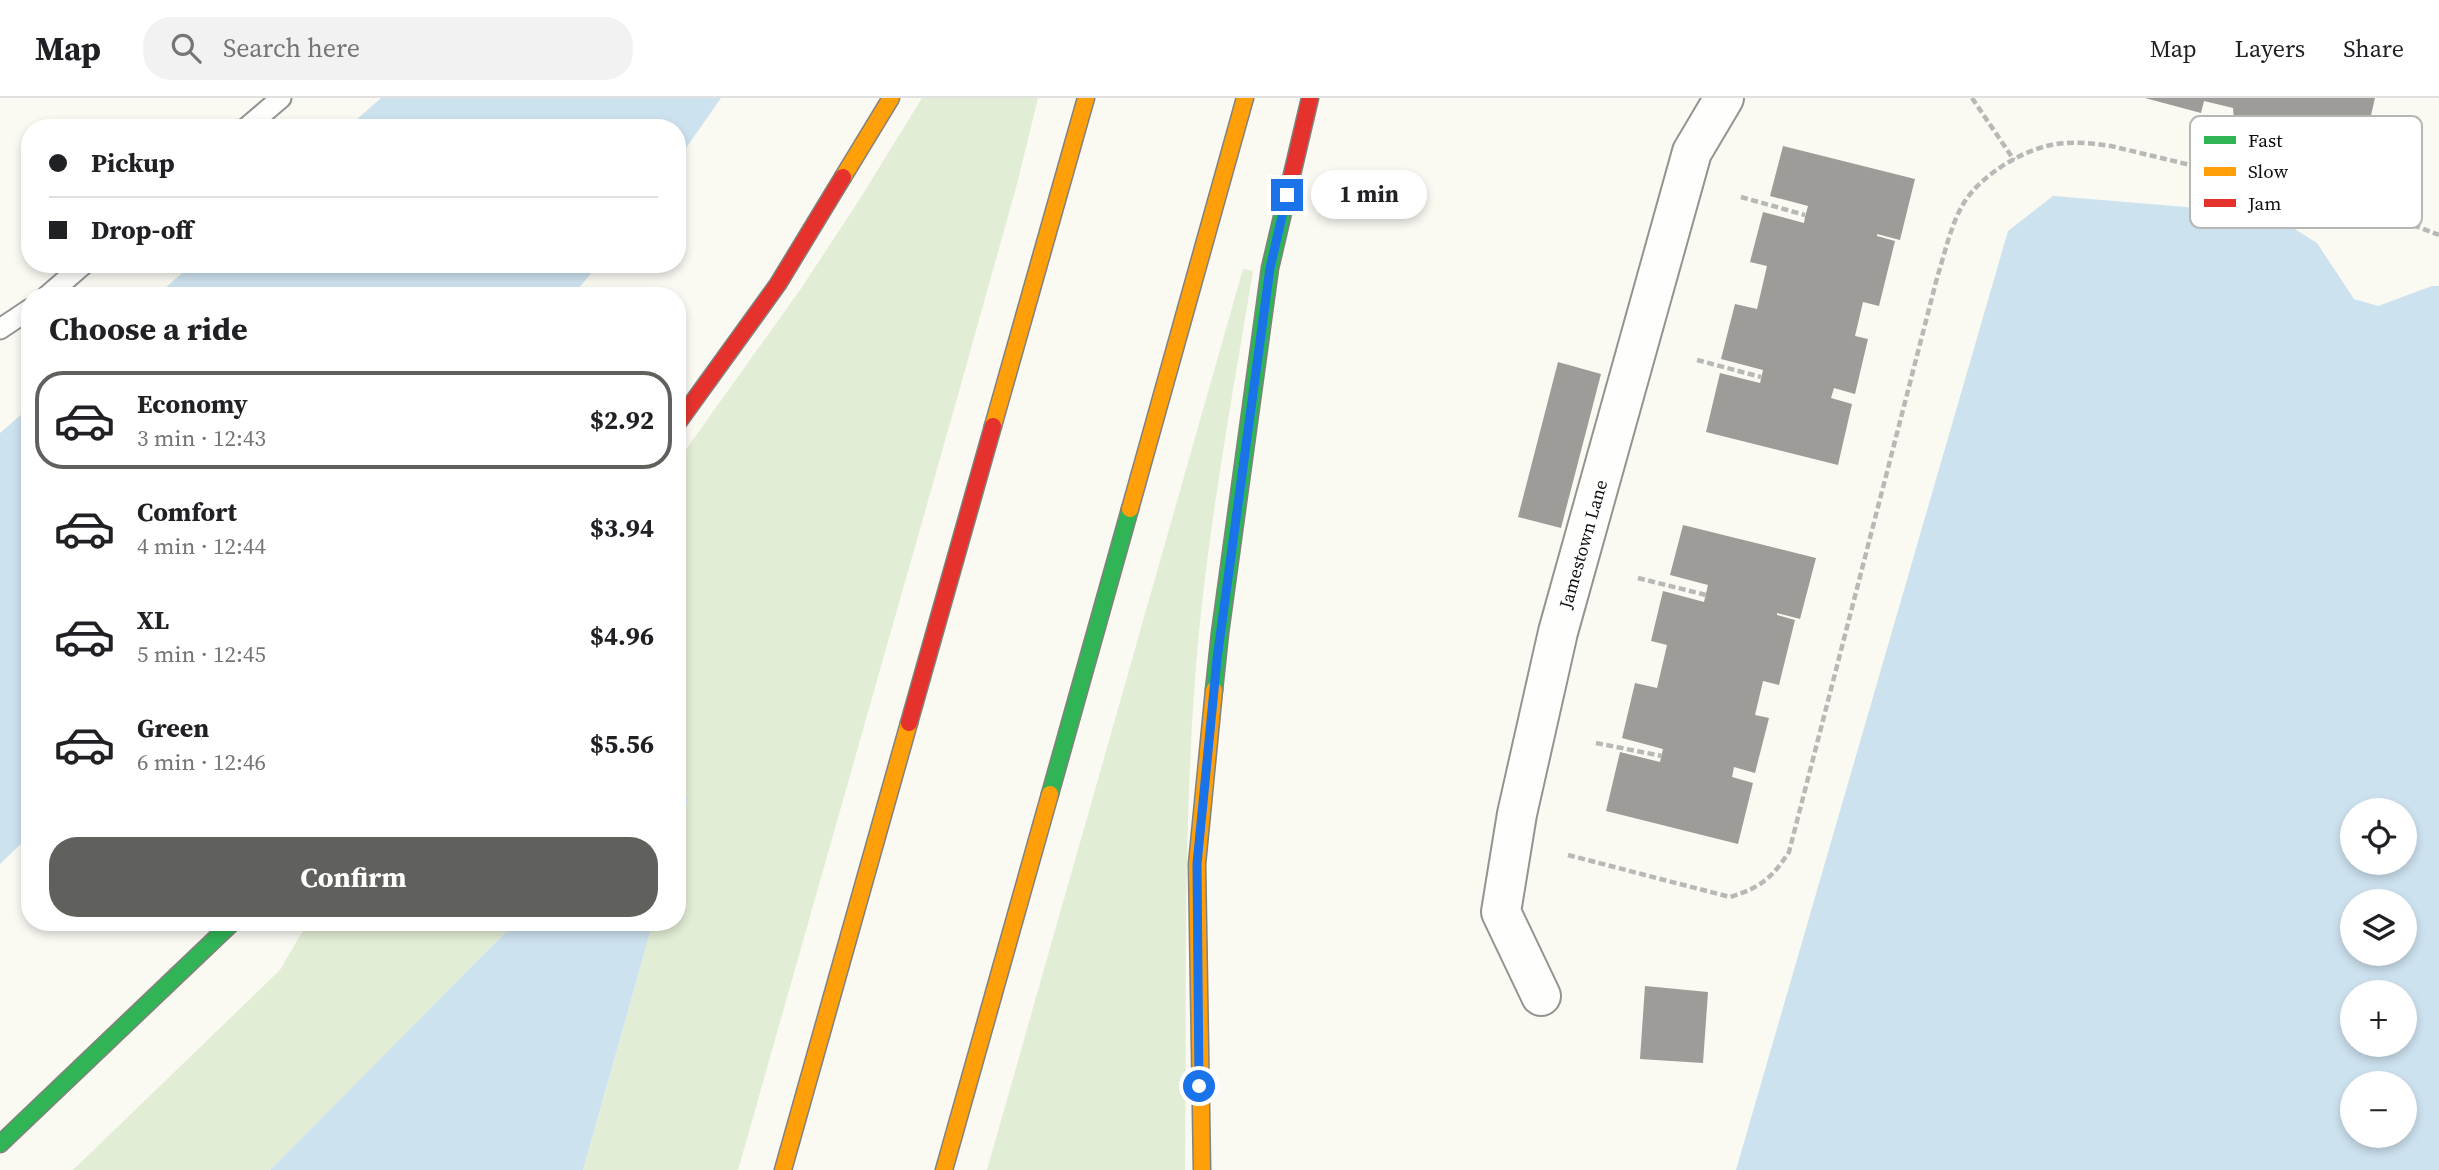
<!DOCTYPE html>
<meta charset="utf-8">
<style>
:root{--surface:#fff;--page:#f2f2f2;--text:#202124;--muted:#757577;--line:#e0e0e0;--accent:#60605d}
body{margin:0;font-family:"Source Serif 4",serif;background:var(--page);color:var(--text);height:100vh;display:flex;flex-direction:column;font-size:26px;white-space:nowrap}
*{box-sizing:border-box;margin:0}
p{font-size:23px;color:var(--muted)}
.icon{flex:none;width:38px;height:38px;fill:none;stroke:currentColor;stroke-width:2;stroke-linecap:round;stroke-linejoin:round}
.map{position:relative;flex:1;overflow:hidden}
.sheet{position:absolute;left:21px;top:189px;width:665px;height:644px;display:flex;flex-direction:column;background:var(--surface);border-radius:28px;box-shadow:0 4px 10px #0003}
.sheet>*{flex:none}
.hud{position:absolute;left:21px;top:21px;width:665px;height:154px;border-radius:28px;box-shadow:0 4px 10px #0003;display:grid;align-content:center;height:154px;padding:0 28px;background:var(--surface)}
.buttons{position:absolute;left:2340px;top:700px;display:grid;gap:14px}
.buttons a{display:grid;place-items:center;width:77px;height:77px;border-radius:50%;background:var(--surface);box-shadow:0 4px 10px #0003;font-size:35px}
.end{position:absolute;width:32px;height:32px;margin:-16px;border:9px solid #1a73e8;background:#fff;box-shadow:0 0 0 4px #fff}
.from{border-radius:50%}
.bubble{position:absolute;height:49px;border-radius:24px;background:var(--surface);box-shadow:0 4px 10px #0003;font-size:23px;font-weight:700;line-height:49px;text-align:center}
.hud b{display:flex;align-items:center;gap:24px;height:66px;font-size:26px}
.hud b+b{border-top:2px solid var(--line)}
.hud i{width:18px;height:18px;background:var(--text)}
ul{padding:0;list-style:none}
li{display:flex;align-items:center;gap:21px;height:98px;margin:0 14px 10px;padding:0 14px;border:4px solid transparent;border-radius:28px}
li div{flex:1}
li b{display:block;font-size:26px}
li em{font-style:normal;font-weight:700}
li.current{border-color:var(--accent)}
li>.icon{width:63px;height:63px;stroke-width:1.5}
h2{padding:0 28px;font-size:32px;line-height:84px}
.primary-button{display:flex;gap:14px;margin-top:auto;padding:14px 28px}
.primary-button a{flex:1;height:80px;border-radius:28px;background:var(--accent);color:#fff;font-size:28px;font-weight:700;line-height:80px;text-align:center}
header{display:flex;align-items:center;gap:42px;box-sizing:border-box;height:98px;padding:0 35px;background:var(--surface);border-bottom:2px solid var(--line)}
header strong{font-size:33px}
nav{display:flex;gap:38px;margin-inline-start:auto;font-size:24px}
.search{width:490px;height:63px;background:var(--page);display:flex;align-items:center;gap:18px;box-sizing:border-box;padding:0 24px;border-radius:28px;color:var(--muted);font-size:26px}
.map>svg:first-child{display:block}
.green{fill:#e2edd5}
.water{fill:#cde2ef;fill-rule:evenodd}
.building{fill:#9d9c98}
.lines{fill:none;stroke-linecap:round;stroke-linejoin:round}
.lane-casing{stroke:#949390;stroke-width:23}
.street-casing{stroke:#949390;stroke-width:42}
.fast-casing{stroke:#81817d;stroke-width:19}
.slow-casing{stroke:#81817d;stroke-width:19}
.jam-casing{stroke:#81817d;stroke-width:19}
.path{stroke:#b8b8b6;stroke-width:4.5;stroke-dasharray:7 3.5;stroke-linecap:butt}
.lane{stroke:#fefefd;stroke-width:19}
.street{stroke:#fefefd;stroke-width:38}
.fast{stroke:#30b455;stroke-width:16}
.slow{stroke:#ff9f0a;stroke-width:16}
.jam{stroke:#e5322d;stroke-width:16}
.route{stroke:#1a73e8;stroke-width:9}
.labels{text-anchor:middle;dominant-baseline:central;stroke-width:7;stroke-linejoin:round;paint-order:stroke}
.street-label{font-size:18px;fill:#0d0d0d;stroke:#fff}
.key{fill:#fff;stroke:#b6b6b6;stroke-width:2}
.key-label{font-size:19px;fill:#0d0d0d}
</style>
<header>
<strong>Map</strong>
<div class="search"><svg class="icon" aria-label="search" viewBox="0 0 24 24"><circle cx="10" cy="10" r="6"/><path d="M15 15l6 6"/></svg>Search here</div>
<nav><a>Map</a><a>Layers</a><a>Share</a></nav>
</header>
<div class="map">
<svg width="2439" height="1072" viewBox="0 0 2439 1072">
<rect width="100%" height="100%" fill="#faf9f2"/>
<path class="green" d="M922 0H1038L1017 86 958 297 738 1072H583L653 824H677V740L688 701 677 700V364L800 192 858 104Z
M1243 171 1253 173C1233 293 1211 413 1199 534 1182 712 1187 893 1185 1072H987Z
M308 824H516L270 1072H73L280 872Z"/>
<path class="water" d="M381 0H721L677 63V30H347Z
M2053 98 2271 116 2317 145 2354 201 2378 208 2432 188H2439V1072H1736L2008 133ZM2352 712H2404V765H2352ZM2352 803H2404V856H2352ZM2352 894H2404V947H2352ZM2352 985H2404V1038H2352Z
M192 166H599L572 198H156Z
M30 309V737L0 766V335Z
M677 700H688L677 740Z
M516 824H653L583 1072H270Z"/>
<path class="building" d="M2145 0H2375L2362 56 2234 23 2233 10 2204 3 2201 15Z
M1783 48 1915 81 1900 142 1877 136V138L1895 143 1879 208 1863 204 1855 238 1868 241 1855 296 1834 290 1831 300 1852 306 1838 367 1706 334 1720 275 1760 285 1763 272 1721 261 1735 206 1757 211 1767 168 1750 164 1763 114 1804 125 1805 119 1808 108 1770 98Z
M1558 264 1601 276 1561 430 1518 419Z
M1683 427 1816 460 1800 521 1777 515V517L1795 522 1779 587 1763 583 1755 617 1769 620 1755 675 1734 669 1732 679 1753 685 1738 746 1606 713 1620 654 1660 664 1663 651 1622 640 1635 585 1657 590 1667 547 1651 543 1663 493 1704 504 1708 487 1670 477Z
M1645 888 1708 894 1703 965 1640 961Z"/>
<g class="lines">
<g class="lane-casing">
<path id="lane" d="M246 30 281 0
M47 198 84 166
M0 231 30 211"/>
</g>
<g class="street-casing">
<path id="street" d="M1541 898 1501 814 1517 716 1558 534 1692 54 1724 0"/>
</g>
<g class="fast-casing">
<path id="fast" d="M1214 592 1220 535 1270 170 1286 102
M1050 696 1130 411
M0 1046 233 824"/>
</g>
<g class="slow-casing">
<path id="slow" d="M843 79 891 0
M993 328 1086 0
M1130 411 1245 0
M783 1072 909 625
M944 1072 1050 696
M1202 1072 1197 766 1214 592"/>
</g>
<g class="jam-casing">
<path id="jam" d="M1286 102 1310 0
M677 326 778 186 843 79
M909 625 993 328"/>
</g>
<path class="path" d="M1972 0 2014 62
M1741 99 1805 117
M1697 262 1761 279
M1638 480 1706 497
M1596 645 1662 658
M1568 757 1730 799C1760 790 1772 780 1789 754L1937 180C1945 155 1951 125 1965 103 1982 77 2021 53 2051 47 2071 43 2091 45 2111 48L2366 109 2439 137"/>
<use href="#lane" class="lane"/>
<use href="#street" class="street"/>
<use href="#fast" class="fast"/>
<use href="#slow" class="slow"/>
<use href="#jam" class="jam"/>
</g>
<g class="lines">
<path class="route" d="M1199 988 1197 766 1217 561 1270 170 1287 97"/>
</g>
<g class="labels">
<g class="street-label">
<text transform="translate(1583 446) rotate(-74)">Jamestown Lane</text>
</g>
</g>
<rect x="2190" y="18" width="232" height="112" rx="10" class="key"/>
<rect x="2204" y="38" width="32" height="8" fill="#30b455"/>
<rect x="2204" y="69" width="32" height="9" fill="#ff9f0a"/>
<rect x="2204" y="101" width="32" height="8" fill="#e5322d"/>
<g class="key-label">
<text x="2248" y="49">Fast</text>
<text x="2248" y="80">Slow</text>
<text x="2248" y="112">Jam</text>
</g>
</svg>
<div class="buttons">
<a><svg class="icon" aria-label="locate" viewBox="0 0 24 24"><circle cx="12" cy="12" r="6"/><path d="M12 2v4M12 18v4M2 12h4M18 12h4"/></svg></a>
<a><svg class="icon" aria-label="layers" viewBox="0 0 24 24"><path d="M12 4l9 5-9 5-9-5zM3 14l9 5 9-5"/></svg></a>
<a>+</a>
<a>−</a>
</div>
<i class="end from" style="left:1199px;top:988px"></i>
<i class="end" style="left:1287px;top:97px"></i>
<div class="bubble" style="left:1311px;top:72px;width:116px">1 min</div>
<div class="hud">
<b><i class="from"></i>Pickup</b>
<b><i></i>Drop-off</b>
</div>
<section class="sheet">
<h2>Choose a ride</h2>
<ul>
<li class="current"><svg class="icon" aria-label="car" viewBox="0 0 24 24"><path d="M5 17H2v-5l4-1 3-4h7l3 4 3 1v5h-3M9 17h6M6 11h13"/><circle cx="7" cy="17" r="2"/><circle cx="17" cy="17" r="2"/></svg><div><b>Economy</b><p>3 min · 12:43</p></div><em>$2.92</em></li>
<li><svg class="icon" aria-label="car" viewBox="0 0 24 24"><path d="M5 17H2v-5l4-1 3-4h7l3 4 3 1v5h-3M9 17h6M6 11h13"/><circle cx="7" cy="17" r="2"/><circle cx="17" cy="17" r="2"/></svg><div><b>Comfort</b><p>4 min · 12:44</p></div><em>$3.94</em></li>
<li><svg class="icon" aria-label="car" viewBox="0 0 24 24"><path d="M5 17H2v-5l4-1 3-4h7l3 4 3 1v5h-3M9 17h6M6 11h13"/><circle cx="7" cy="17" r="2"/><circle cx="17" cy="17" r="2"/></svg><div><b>XL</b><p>5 min · 12:45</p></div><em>$4.96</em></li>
<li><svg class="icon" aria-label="car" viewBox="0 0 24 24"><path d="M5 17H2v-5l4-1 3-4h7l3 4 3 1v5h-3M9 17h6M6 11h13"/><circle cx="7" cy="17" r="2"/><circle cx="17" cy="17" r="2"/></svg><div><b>Green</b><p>6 min · 12:46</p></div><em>$5.56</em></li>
</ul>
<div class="primary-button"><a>Confirm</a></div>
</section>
</div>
